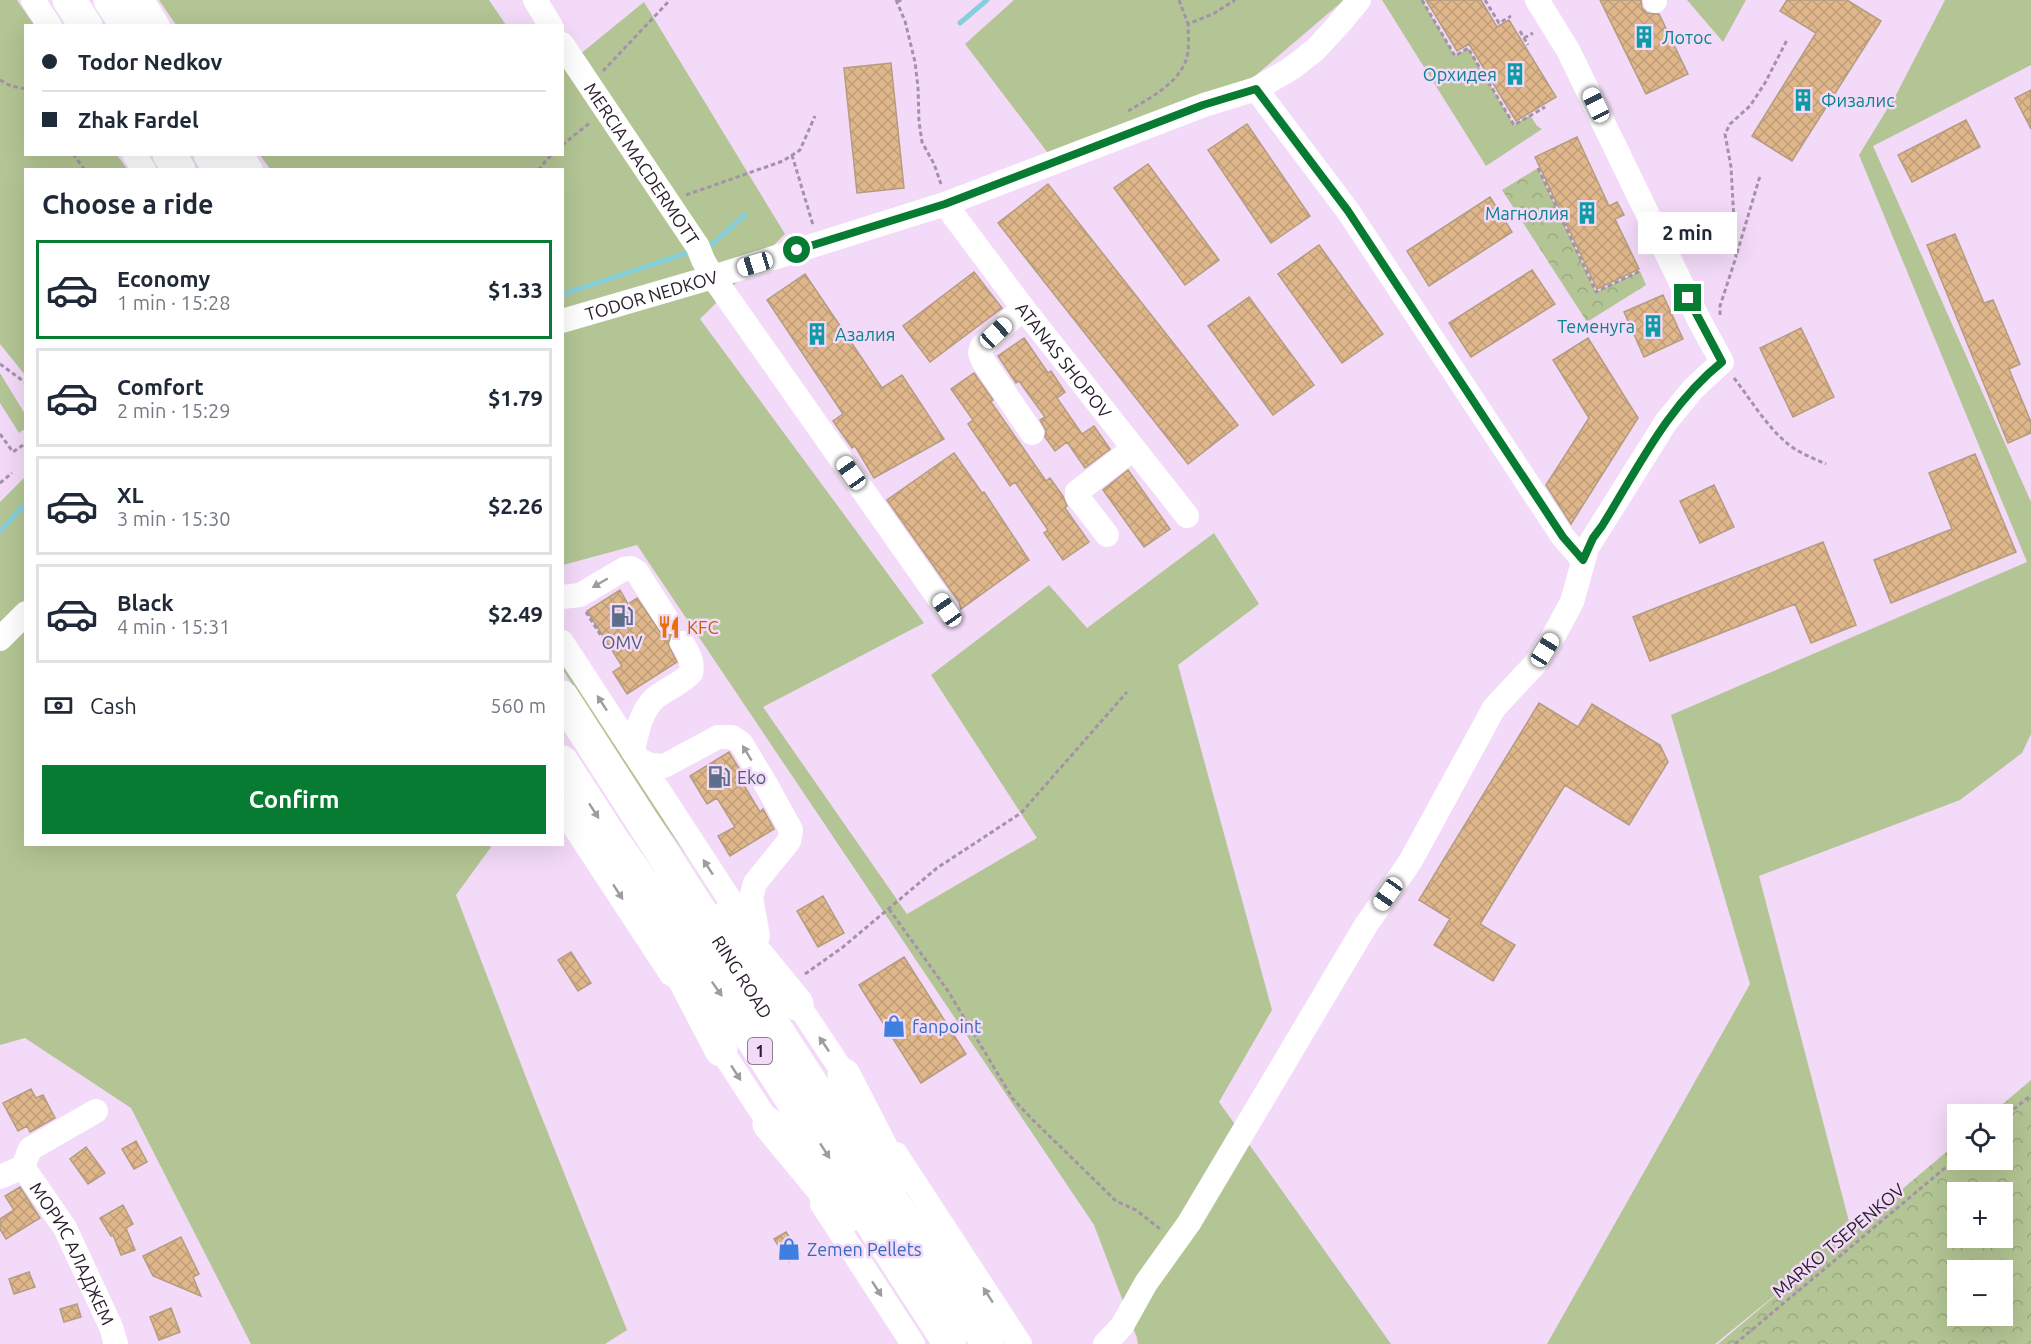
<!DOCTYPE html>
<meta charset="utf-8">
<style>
:root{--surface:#fff;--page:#f6f6f7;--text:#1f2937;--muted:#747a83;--line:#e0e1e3;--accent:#077b31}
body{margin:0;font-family:Ubuntu,sans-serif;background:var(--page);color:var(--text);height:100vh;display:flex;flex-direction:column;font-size:22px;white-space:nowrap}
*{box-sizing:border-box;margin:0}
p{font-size:20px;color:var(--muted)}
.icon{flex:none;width:33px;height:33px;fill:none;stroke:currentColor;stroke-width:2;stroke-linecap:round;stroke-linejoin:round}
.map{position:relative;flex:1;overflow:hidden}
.sheet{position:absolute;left:24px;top:168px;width:540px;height:678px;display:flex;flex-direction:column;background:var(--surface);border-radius:0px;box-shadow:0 6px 24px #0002}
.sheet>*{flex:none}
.hud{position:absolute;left:24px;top:24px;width:540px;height:132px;border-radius:0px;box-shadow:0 6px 24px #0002;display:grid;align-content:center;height:132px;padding:0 18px;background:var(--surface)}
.tools{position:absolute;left:1947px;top:1104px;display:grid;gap:12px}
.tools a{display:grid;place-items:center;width:66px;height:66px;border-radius:0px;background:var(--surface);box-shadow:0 6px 24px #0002;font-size:30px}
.end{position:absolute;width:27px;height:27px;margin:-14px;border:8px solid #077b31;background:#fff;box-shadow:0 0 0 3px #fff}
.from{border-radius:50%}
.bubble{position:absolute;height:42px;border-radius:0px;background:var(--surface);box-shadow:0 6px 24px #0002;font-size:20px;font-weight:600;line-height:42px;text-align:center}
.car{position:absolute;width:18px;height:36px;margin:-18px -9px;border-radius:8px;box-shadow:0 0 4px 2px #0007;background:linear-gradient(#fff 24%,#345 0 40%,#fff 0 76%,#345 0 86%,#fff 0)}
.hud b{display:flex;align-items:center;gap:21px;height:57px;font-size:22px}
.hud b+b{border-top:2px solid var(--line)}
.hud i{width:15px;height:15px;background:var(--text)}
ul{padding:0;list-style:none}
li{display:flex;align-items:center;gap:18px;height:99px;margin:0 12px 9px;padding:0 6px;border:3px solid var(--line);border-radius:0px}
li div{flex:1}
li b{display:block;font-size:22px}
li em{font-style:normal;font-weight:600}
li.current{border-color:var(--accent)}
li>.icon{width:54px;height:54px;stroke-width:1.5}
h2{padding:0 18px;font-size:27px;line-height:72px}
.pay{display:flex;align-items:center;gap:15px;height:66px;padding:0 18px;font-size:22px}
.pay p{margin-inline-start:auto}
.button{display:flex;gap:12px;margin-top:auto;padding:12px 18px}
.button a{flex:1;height:69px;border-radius:0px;background:var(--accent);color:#fff;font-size:24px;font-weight:600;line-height:69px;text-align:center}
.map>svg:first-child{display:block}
.grass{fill:#b3c594}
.forest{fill:url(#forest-crowns);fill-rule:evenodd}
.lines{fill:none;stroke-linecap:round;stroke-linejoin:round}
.stream{stroke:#85cfda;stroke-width:5}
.building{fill:url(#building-cross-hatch);stroke:#b49c81;stroke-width:1.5}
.path{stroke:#a592a9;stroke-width:3;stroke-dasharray:4.5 3;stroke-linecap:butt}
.minor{stroke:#fff;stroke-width:24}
.highway{stroke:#fff;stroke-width:33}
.oneway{fill:#9f9ba0}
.route{stroke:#077b31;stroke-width:8}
.labels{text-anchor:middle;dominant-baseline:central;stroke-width:5;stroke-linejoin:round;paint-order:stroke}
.shield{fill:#f3daf8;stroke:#665868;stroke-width:1.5}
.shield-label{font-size:16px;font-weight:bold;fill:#29202b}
.culture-label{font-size:18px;fill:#0d838f;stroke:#f3daf8;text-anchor:start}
.street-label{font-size:18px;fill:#29202b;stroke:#f3daf8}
.food-label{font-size:18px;fill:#c56008;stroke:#f3daf8;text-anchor:start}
.service-label{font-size:18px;fill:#4e5e75;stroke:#f3daf8}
.shop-label{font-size:18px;fill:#366cbe;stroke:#f3daf8;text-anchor:start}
</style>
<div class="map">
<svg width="2031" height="1344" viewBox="0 0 2031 1344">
<defs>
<pattern id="forest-crowns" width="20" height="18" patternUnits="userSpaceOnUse" patternTransform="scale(1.5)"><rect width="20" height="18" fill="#b3c594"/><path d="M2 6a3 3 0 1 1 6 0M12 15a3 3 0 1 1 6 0" fill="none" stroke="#9aa980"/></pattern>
<pattern id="building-cross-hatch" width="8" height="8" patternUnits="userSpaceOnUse" patternTransform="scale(1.5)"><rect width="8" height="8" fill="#dfb78b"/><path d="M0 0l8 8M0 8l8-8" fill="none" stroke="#bf9d78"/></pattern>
</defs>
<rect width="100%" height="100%" fill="#f3daf8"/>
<path class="grass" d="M0 0H17L34 25 26 26V154L117 155 127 169 26 170 25 375 0 344Z
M159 0H489L506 25H176Z
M1014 0H1344L1249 81 1051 157 965 44Z
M1382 0H1422L1455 56 1468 48 1514 125 1530 115 1537 126 1542 129 1486 166Z
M1687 0H1746L1723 42Z
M1945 0H2031V65L1873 146 2031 502V734L2022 753 1960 800 1759 876 1852 1233 1715 1344H1547L1750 984 1671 715 2027 562 1859 155 1897 93Z
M644 2 785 234 700 319 924 623 763 707 907 914 1037 838 931 675 1049 585 1087 628 1214 533 1259 604 1178 665 1272 1010 1219 1102 1391 1344H1138L1137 1338 1094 1225 637 545 563 565 562 170 270 169 260 155 562 154 563 68Z
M0 373 25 414V429L19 433 0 403Z
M25 477 26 844 488 845 491 847 456 895 532 1093 627 1330 605 1344H251L131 1108 25 1038 0 1045V502Z
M562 659 700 874 651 806 563 670Z"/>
<path class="forest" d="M1538 168 1596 292 1640 271 1646 285 1587 322 1502 190Z
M2031 1080V1344H1718L1957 1143 1958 1160H2002V1114H1991ZM1958 1192H2002V1238H1958ZM1958 1270H2002V1316H1958Z"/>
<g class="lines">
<path class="stream" d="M960 23 987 0
M704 247 711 245 745 215
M563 294 693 251
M0 531 26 503"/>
</g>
<path class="building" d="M1426 0H1481L1497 27 1509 20 1556 97 1516 121 1469 44 1457 51Z
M1600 0H1641L1642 8 1647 13 1659 14 1688 74 1646 94Z
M1787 0H1847L1881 21 1792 161 1752 136 1816 33 1780 11Z
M891 63 904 188 857 193 844 68Z
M2031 90V129L2015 98Z
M1966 120 1980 147 1912 182 1898 155Z
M1247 124 1310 216 1271 243 1208 150Z
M1577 137 1609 206 1617 202 1621 209 1624 215 1615 219 1639 269 1597 289 1535 157Z
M1148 164 1219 260 1185 285 1114 188Z
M1048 184 1238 425 1188 464 998 223Z
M1490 197 1512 232 1429 286 1407 251Z
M1955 234 1984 303 1993 300 2020 364 2009 369 2031 422V433L2008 443 1927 245Z
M1319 245 1383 334 1342 363 1278 274Z
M1532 270 1555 304 1471 357 1449 323Z
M974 272 1002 308 930 362 903 326Z
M805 274 882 388 902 375 944 439 874 478 855 446 852 448 833 421 843 414 767 300Z
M1663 295 1683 339 1644 357 1624 312Z
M1249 297 1314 385 1273 415 1208 326Z
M1801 328 1834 397 1793 417 1760 348Z
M1024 338 1048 373 1051 371 1065 392 1057 398 1082 434 1094 426 1110 449 1085 468 1067 442 1055 451 1045 437 1046 431 1040 420 1045 417 1019 381 1016 383 998 356Z
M1588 338 1638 418 1571 524 1546 485 1589 418 1553 360Z
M974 373 993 400 991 402 1046 481 1050 478 1063 496 1067 506 1065 508 1089 542 1063 560 1044 533 1048 530 1015 482 1010 486 968 424 973 420 951 389Z
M954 453 982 493 984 492 1029 560 961 609 959 602 887 500Z
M1975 454 2016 552 1891 603 1874 560 1952 529 1929 473Z
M1128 470 1170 529 1144 547 1103 490Z
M1714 485 1734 527 1700 543 1680 501Z
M1823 542 1856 625 1811 643 1795 604 1650 661 1633 617Z
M620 590 628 604 637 598 661 633 671 635 668 644 677 662 627 694 613 672 622 666 587 611Z
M1539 703 1578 727 1592 704 1660 745 1668 762 1629 825 1565 785 1480 924 1515 945 1493 981 1434 945 1450 919 1419 900Z
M729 752 746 780 742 782 760 812 763 809 774 829 730 856 718 836 735 827 717 798 707 804 690 776Z
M823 896 844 933 818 947 797 911Z
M571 952 591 983 578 991 558 960Z
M904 957 966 1054 921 1083 859 985Z
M31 1089 36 1098 43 1095 55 1118 30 1132 27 1126 18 1131 3 1103Z
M136 1141 147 1162 134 1169 122 1149Z
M86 1147 105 1173 88 1184 70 1159Z
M20 1187 40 1218 6 1239 0 1229V1219L14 1210 5 1196Z
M123 1205 133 1224 126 1228 135 1250 121 1255 113 1235 111 1236 100 1218Z
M786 1232 800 1254 789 1262 774 1239Z
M181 1237 199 1274 193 1277 201 1296 153 1276 143 1256Z
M29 1272 35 1287 14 1294 9 1279Z
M77 1304 81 1317 64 1322 60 1309Z
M171 1308 180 1332 159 1340 150 1317Z"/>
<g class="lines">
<path class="path" d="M896 0 905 21 915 62 918 87 919 122 922 142 934 164 941 184
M1179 0 1188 24
M1422 0 1455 56 1468 48 1514 125 1545 107
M1485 0 1499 23 1511 16
M897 1 904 0
M1520 31 1528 45
M1524 38 1533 33
M603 71 670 0
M0 80 11 86 26 89
M1128 111C1150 98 1184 81 1188 52 1189 43 1188 33 1188 24L1213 14 1235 0
M562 145 591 122
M73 154 85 170
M792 155 813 225
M1538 168 1596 292 1640 271
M538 170 552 154
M686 195 783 161 800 150 815 116
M1737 253 1760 176
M1720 315V306L1736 257 1731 167 1725 134 1730 124 1750 106 1765 83 1787 40
M0 364 26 383
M1734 378C1751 400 1767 427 1788 444 1799 453 1813 458 1826 464
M0 434 13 452 26 443
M0 483 12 473
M586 612 607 645
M889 909 948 991 1013 1099 1033 1120 1116 1201 1136 1210 1160 1229
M805 974 843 947 937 868 1021 813 1127 692
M2002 1119 2031 1095
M1735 1344 1958 1157"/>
<g class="minor">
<path d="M33 0 50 26"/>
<path d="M142 0 158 26"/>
<path d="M535 0 551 26"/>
<path d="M1655 0V1"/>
<path id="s1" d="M562 44 698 247 703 260 713 277 947 610"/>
<path d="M1256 89 1348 211 1563 537 1583 560"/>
<path d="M134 154 144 170"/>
<path d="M241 154 251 170"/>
<path id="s2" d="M945 204 1023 308 1187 516"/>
<path d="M1023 308 982 346 980 353 983 361 1032 433"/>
<path id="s3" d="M562 321 713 277 945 204 1204 105 1256 89 1292 68 1316 49 1339 24 1359 0"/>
<path d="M1107 535 1077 496V492L1133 449"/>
<path d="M562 597 580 595 624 569 631 568 637 572 668 621"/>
<path d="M0 639 26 613"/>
<path d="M562 642 749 929"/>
<path d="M633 751C637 733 640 712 655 698 666 689 681 684 691 673 694 662 688 652 682 643"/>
<path d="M639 760 651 765 664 766 718 737H732L741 743 768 788 791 830 789 841 755 883 751 898 758 936"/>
<path d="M562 808 671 974"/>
<path d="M789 991 853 1087"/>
<path d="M712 1036 778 1137"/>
<path d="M896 1154 1020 1344"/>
<path id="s4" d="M23 1167 65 1228 111 1327 116 1344"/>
<path d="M0 1177 23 1167 30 1149 96 1111"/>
<path d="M822 1204 913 1344"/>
<path d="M1105 1344 1122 1326 1146 1283 1189 1223 1366 925 1410 862 1494 708 1536 663 1553 637 1572 602 1587 548 1666 422 1693 389 1722 362 1698 318 1568 50 1537 0"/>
</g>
<g class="highway">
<path d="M69 0 86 26"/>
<path d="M110 0 127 26"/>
<path d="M169 154 179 170"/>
<path d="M210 154 220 170"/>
<path id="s5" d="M562 697 820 1097 955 1292 988 1344"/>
<path d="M562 762 613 841 748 1032 950 1344"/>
<path d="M726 917 797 1004"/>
<path d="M670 952 721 1050"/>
<path d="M844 1075 897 1178"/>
<path d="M769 1124 846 1217"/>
</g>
</g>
<defs><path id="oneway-solid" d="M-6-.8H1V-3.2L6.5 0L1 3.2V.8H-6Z" transform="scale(1.5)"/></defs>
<g class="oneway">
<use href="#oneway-solid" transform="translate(600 583) rotate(150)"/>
<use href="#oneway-solid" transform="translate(602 703) rotate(-123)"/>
<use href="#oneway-solid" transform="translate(747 753) rotate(-121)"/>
<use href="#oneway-solid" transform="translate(594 811) rotate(57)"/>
<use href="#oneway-solid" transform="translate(708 867) rotate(-123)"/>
<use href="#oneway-solid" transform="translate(618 892) rotate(57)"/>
<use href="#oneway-solid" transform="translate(717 989) rotate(55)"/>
<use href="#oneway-solid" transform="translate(824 1044) rotate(-124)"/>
<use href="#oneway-solid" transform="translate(736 1073) rotate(57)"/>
<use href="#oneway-solid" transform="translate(825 1151) rotate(57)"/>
<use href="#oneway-solid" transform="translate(877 1289) rotate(57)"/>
<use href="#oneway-solid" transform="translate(988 1295) rotate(-123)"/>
</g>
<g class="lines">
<path class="route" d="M797 250 945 204 1203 105 1256 89 1348 211 1563 537 1583 560 1593 538 1602 526C1638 468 1668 405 1722 362L1688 298"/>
</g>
<defs>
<g id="building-bare" transform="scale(1.8)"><path d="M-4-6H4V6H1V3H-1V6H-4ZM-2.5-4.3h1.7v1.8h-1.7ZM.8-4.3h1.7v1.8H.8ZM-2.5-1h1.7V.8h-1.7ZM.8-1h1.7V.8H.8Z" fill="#0f9aa8" stroke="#f3daf8" stroke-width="2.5" paint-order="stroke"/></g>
<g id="fuel-bare" transform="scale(1.8)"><path d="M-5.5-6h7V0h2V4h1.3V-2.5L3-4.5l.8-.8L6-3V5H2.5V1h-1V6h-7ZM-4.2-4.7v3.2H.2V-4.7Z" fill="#5c6f8a" stroke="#f3daf8" stroke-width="2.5" paint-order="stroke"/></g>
<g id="restaurant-bare" transform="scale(1.8)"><path d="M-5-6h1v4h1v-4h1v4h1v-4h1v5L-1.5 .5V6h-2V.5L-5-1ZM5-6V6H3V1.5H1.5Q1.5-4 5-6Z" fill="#e8710a" stroke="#f3daf8" stroke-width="2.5" paint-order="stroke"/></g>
<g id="shop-bare" transform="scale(1.8)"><path d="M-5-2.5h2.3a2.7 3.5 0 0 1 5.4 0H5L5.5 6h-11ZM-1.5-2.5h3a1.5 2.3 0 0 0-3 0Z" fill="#3f7fe0" stroke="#f3daf8" stroke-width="2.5" paint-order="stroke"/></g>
</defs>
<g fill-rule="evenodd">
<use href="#building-bare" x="1644" y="37"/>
<use href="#building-bare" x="1515" y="74"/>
<use href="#building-bare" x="1803" y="100"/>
<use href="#building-bare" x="1587" y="213"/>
<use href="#building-bare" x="1653" y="326"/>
<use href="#building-bare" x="817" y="334"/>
<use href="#fuel-bare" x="622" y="616"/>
<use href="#restaurant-bare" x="669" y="627"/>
<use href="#fuel-bare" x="719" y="777"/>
<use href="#shop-bare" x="894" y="1026"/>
<use href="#shop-bare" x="789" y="1249"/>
</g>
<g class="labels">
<rect class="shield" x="748" y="1038" width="24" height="26" rx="4.5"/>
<g class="shield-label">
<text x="760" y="1051">1</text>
</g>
<g class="culture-label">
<text x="1662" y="37">Лотос</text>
<text x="1497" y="74" text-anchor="end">Орхидея</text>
<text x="1821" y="100">Физалис</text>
<text x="1569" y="213" text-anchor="end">Магнолия</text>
<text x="1635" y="326" text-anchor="end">Теменуга</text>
<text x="835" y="334">Азалия</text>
</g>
<g class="street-label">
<text stroke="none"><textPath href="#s1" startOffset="144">MERCIA MАCDERMOTT</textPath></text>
<text stroke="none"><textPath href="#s3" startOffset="93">TODOR NEDKOV</textPath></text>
<text stroke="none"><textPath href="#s2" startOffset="196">ATANAS SHOPOV</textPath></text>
<text stroke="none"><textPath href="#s5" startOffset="333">RING ROAD</textPath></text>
<text transform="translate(1838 1240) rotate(-40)">MARKO TSEPENKOV</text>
<text stroke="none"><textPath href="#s4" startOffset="100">МОРИС АЛАДЖЕМ</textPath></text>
</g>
<g class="food-label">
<text x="687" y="627">KFC</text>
</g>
<g class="service-label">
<text x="622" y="642">OMV</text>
<text x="737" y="777" text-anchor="start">Eko</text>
</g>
<g class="shop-label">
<text x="912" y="1026">fanpoint</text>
<text x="807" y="1249">Zemen Pellets</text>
</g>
</g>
</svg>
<div class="tools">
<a><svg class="icon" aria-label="locate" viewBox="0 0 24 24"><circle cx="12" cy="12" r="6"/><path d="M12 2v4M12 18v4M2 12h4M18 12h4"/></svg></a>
<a>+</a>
<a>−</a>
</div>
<i class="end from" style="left:797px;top:250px"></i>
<i class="end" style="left:1688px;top:298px"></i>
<div class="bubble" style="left:1638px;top:212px;width:99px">2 min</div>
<i class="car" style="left:1596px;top:105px;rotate:334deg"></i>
<i class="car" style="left:755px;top:264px;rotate:253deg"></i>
<i class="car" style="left:996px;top:333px;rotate:47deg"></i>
<i class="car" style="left:851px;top:473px;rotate:325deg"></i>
<i class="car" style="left:947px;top:610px;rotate:325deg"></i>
<i class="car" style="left:1545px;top:650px;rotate:32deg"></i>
<i class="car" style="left:1388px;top:894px;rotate:215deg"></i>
<div class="hud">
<b><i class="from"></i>Todor Nedkov</b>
<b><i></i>Zhak Fardel</b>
</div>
<section class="sheet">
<h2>Choose a ride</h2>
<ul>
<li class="current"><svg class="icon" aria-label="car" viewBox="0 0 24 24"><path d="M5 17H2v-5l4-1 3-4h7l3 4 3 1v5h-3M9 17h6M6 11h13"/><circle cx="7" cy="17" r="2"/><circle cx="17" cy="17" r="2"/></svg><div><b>Economy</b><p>1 min · 15:28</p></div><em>$1.33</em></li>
<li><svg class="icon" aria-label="car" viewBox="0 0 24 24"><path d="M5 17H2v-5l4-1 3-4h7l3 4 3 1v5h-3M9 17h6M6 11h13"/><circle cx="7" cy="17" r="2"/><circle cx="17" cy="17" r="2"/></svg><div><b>Comfort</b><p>2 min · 15:29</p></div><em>$1.79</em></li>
<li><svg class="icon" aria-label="car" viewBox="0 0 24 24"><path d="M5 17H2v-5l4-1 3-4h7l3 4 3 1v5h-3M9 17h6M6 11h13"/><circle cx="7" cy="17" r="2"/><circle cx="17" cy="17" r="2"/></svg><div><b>XL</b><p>3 min · 15:30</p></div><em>$2.26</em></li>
<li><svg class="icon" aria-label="car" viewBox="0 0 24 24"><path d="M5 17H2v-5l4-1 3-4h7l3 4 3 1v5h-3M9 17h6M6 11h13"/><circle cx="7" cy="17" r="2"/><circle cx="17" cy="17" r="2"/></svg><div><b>Black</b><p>4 min · 15:31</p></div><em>$2.49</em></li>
</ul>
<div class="pay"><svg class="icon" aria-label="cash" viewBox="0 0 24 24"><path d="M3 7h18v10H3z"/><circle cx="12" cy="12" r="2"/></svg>Cash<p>560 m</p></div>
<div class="button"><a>Confirm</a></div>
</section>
</div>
